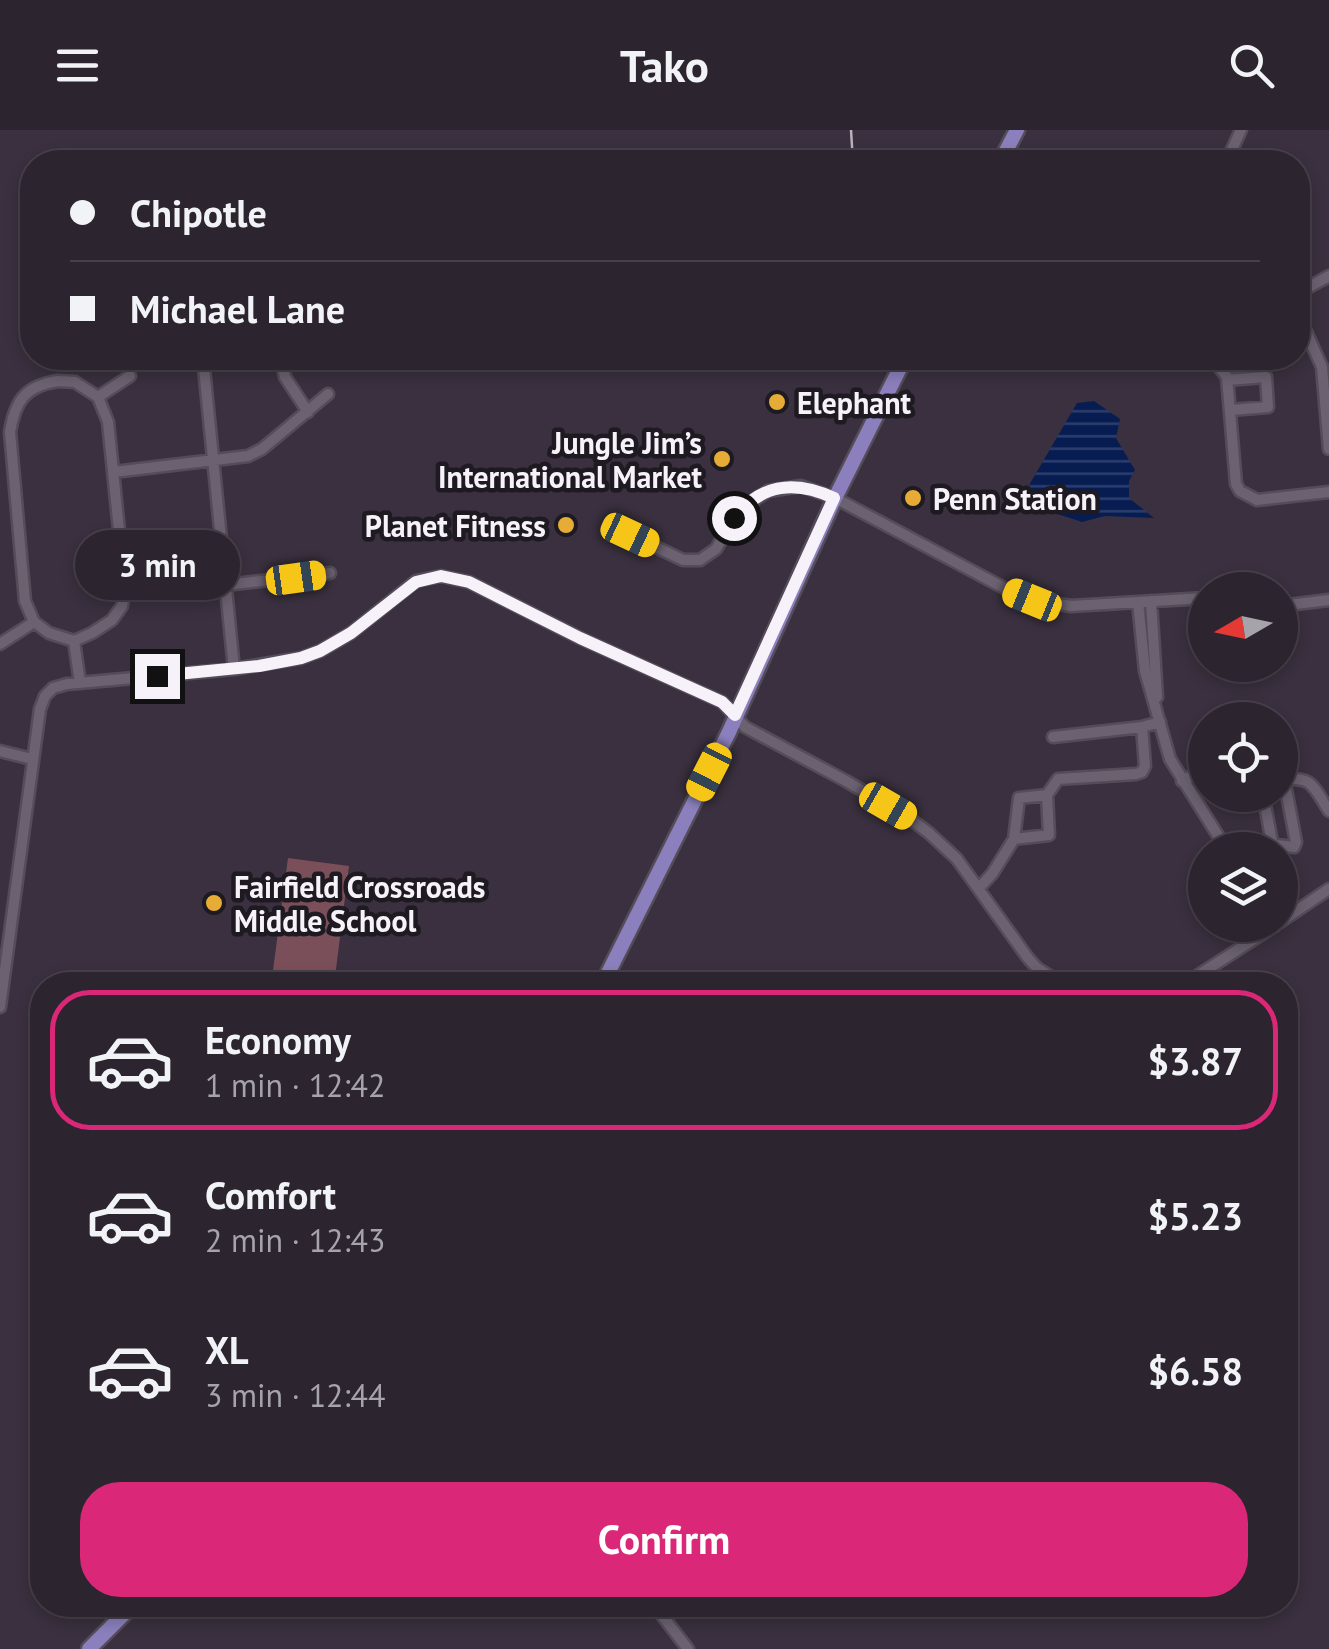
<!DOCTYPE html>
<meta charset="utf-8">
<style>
:root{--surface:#2c242f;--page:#342c37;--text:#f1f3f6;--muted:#a6a4aa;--line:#48414b;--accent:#db2777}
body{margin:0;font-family:"PT Sans",sans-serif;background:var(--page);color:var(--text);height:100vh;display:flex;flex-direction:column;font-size:38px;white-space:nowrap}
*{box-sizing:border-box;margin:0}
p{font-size:32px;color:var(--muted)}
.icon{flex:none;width:55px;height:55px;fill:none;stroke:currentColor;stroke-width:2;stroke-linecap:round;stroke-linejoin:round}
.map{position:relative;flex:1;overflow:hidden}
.side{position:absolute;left:30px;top:842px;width:1268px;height:645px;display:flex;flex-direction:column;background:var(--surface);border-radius:40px;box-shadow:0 5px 15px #0003,0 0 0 2px var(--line)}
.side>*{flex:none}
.guide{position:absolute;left:20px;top:20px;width:1290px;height:220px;border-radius:40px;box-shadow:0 5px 15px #0003,0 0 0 2px var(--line);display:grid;align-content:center;height:220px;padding:0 50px;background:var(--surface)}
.needle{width:65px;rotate:261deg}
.fabs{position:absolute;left:1188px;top:442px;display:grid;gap:20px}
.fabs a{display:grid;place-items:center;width:110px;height:110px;border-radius:50%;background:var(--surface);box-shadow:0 5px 15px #0003,0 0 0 2px var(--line);font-size:50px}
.end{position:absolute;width:45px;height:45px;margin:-22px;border:12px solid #f7f1fa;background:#111;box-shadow:0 0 0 5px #111}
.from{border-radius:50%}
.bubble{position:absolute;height:70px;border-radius:35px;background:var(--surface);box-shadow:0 5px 15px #0003,0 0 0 2px var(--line);font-size:32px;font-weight:700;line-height:70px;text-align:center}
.car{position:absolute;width:30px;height:60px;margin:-30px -15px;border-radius:12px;box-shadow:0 0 8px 2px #0007;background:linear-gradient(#f5c518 24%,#345 0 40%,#f5c518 0 76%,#345 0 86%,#f5c518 0)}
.guide b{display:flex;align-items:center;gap:35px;height:95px;font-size:38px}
.guide b+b{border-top:2px solid var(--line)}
.guide i{width:25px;height:25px;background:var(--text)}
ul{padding:18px 0 0;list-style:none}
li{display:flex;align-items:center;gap:30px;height:140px;margin:0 20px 15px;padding:0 30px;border:5px solid transparent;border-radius:40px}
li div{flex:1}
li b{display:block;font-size:38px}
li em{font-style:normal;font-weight:700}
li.active{border-color:var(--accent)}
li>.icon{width:90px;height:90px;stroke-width:1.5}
.primary-button{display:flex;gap:20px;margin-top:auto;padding:20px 50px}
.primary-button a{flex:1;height:115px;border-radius:40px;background:var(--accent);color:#fff;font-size:40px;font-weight:700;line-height:115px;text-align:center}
header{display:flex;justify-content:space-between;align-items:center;height:130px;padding:0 50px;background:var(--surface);font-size:45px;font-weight:700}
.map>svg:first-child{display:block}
.green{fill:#7b4f59}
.water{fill:url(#water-rules)}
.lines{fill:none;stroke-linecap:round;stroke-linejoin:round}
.minor-casing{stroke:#544c58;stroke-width:15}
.major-casing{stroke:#544c58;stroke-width:19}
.minor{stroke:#6b6171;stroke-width:10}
.major{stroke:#8b80bd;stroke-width:14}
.rail{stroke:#b9b1bc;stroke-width:2.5}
.route{stroke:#f7f1fa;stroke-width:12}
.poi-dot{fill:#e6ac36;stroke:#1e1a21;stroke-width:4}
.labels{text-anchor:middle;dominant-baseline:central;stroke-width:9;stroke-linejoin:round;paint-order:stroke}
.poi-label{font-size:30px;font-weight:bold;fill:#f7f1fa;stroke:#1e1a21;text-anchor:start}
</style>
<header><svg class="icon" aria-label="menu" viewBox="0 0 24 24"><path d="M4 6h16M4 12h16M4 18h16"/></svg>Tako<svg class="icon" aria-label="search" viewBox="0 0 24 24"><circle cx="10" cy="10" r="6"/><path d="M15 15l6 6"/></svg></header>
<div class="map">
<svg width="1329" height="1519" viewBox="0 0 1329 1519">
<defs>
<pattern id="water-rules" width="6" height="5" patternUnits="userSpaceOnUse" patternTransform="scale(2.5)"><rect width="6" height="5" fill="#071d52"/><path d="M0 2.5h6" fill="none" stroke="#2c3e6c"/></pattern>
</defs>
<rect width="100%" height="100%" fill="#3a303f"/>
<path class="green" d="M288 728 349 736 334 855H271Z"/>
<path class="water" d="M1094 271 1120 289 1116 308 1135 340 1129 351V368L1154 388 1105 386 1082 392 1033 376 1025 362 1077 273Z"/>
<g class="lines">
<g class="minor-casing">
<path id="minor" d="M1230 32V24L1241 0
M1298 163 1329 146
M1298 184 1322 237 1329 319
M203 228 234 539
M281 228 285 247 308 282
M1212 228 1227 247 1236 354 1240 361 1257 370 1329 362
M1227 250 1266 247 1268 277 1231 280
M58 251 75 252 98 267 108 292 125 459 122 476 112 490 92 503 74 511 49 503 34 492 25 471 10 302C15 271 25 256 58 251Z
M98 267 130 246
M114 342 248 326 262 319 328 264
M631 405 683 430H700L716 419 734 388 746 375 768 361 801 356 835 368 1008 460 1032 470 1071 476 1205 468
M226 455 330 443
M1151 471 1157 567
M1138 472 1145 541 1170 629 1227 720
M1280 476 1329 470
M74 511 80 553
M0 514 34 492
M1053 607 1142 597 1160 592
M0 621 32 629
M1281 649C1314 647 1312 655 1329 681
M1182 651 1205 639
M1047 665 1019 668 1014 709 1049 705 1047 665 1058 649 1136 644 1142 642 1145 636 1142 597
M1263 665 1272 712 1276 715 1294 717 1296 712 1284 649
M979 758 992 744 1014 709
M1280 792 1329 759
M1183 855 1276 795
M0 877 40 579 45 566 53 558 67 554 234 539 301 528 320 521 351 503 416 451 441 446 469 452 580 508 722 572 745 597 846 651 909 688 929 703 957 729 1028 828 1037 838 1064 855
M654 1475 688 1519"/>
</g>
<g class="major-casing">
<path id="major" d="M1000 32 1017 0
M602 855 729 602 835 368 905 228
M89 1519 133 1475"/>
</g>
<use href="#minor" class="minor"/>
<use href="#major" class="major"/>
<path class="rail" d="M851 0 853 32
M831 228 834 240"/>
</g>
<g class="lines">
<path class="route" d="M157 546 259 536 301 528 320 521 351 503 416 452 441 446 469 452 580 508 722 572 735 585 834 368C796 350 762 353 734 388"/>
</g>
<g class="poi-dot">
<circle cx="777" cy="272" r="10"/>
<circle cx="722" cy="329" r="10"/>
<circle cx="913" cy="368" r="10"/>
<circle cx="566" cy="395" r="10"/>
<circle cx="214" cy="773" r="10"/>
</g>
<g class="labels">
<g class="poi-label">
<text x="797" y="272">Elephant</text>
<text x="702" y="312" text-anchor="end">Jungle Jim’s<tspan x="702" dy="34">International Market</tspan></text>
<text x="933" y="368">Penn Station</text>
<text x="546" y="395" text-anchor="end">Planet Fitness</text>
<text x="234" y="756">Fairfield Crossroads<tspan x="234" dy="34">Middle School</tspan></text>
</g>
</g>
</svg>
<div class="fabs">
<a><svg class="needle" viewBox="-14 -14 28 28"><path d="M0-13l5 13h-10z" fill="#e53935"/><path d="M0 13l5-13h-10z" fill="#a6a4aa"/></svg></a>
<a><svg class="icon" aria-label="locate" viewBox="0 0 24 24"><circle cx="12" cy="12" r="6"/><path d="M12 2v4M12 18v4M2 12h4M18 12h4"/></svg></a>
<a><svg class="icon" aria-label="layers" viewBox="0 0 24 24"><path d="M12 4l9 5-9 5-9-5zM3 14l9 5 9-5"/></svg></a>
</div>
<i class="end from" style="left:734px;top:388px"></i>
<i class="end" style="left:157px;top:546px"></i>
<div class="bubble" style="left:75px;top:400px;width:165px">3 min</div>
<i class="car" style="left:630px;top:405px;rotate:115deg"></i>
<i class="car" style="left:296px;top:448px;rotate:82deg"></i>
<i class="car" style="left:1032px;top:470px;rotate:292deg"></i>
<i class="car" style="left:709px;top:642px;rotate:207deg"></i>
<i class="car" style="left:888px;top:676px;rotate:120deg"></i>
<div class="guide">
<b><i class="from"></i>Chipotle</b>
<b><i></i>Michael Lane</b>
</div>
<section class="side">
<ul>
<li class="active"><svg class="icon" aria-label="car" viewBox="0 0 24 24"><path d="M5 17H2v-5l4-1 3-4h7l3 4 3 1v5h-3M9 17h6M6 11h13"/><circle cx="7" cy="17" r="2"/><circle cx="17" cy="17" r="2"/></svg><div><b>Economy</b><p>1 min · 12:42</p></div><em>$3.87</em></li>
<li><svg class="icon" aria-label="car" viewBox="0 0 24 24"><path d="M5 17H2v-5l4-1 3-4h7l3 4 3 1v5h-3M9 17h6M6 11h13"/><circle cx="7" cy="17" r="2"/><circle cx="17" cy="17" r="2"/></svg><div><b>Comfort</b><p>2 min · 12:43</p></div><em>$5.23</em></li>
<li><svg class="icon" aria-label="car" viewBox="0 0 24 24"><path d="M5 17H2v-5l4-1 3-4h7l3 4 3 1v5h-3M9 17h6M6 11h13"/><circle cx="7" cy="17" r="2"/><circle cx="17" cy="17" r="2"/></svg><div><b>XL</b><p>3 min · 12:44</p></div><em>$6.58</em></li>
</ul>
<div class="primary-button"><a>Confirm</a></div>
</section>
</div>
